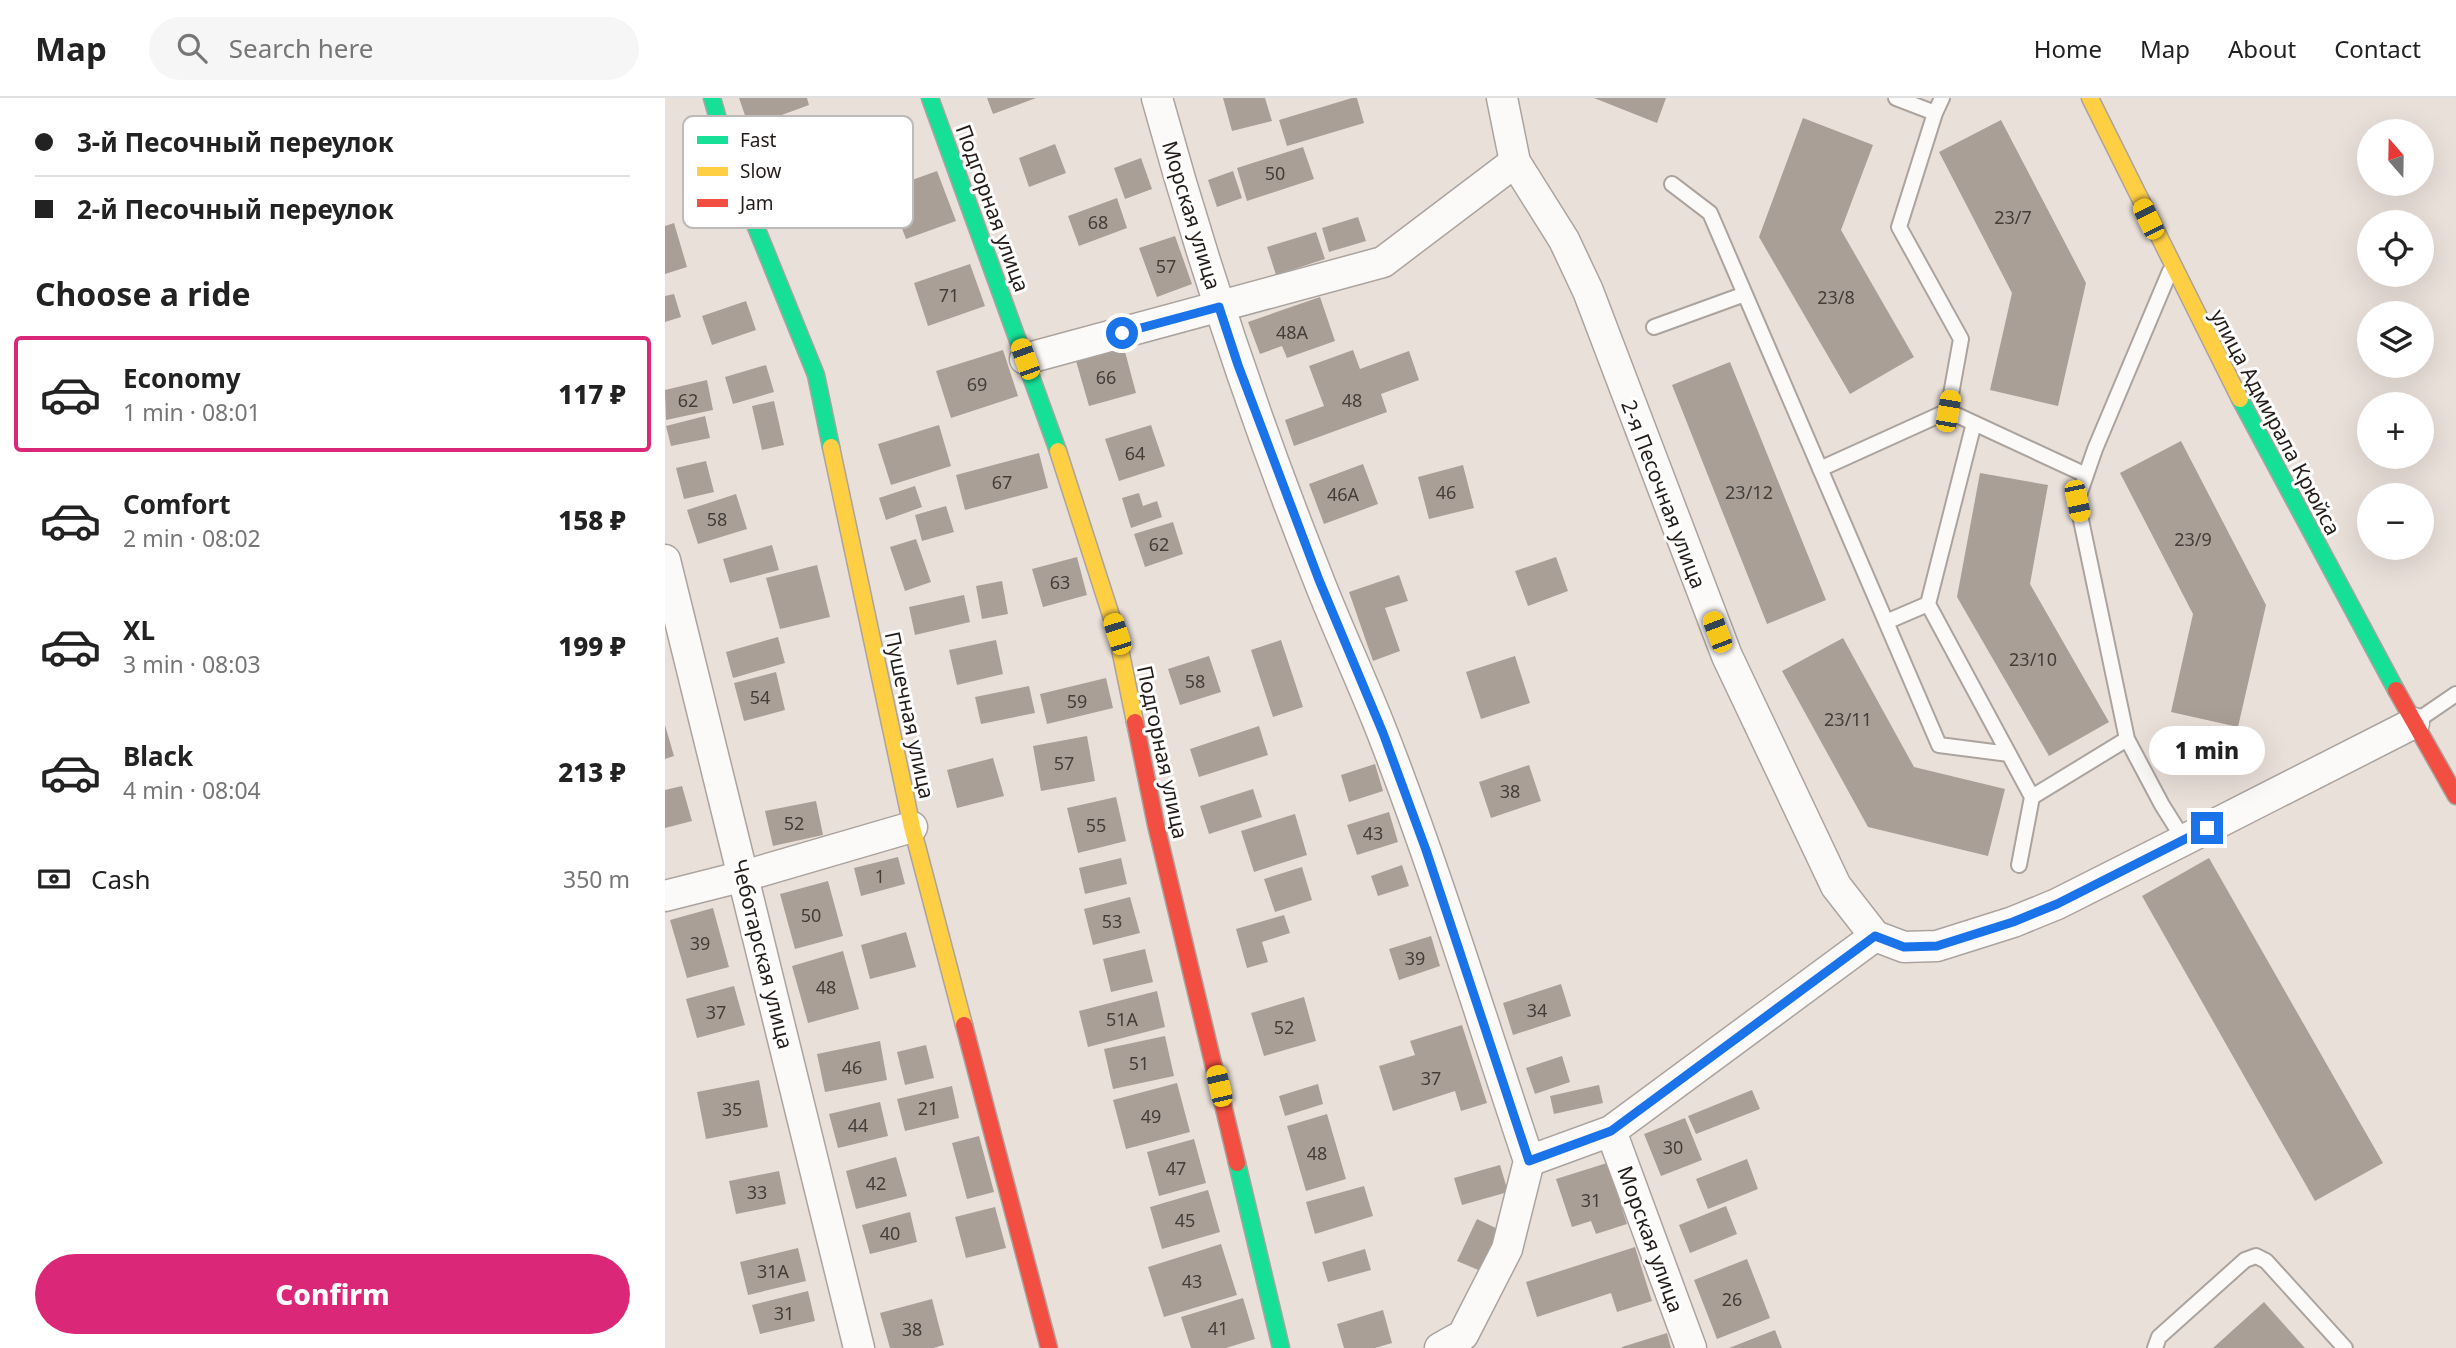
<!DOCTYPE html>
<meta charset="utf-8">
<style>
:root{--surface:#fff;--page:#f6f6f6;--text:#222;--muted:#767676;--line:#e0e0e0;--accent:#db2777}
body{margin:0;font-family:"Noto Sans",sans-serif;background:var(--page);color:var(--text);height:100vh;display:flex;flex-direction:column;font-size:26px;white-space:nowrap}
*{box-sizing:border-box;margin:0}
p{font-size:23px;color:var(--muted)}
.icon{flex:none;width:38px;height:38px;fill:none;stroke:currentColor;stroke-width:2;stroke-linecap:round;stroke-linejoin:round}
.map{position:relative;flex:1;overflow:hidden}
.drawer{display:flex;flex-direction:column;background:var(--surface);width:665px}
.drawer>*{flex:none}
.top-card{display:grid;align-content:center;height:154px;padding:0 35px;background:var(--surface)}
.needle{width:46px;rotate:340deg}
.buttons{position:absolute;left:1692px;top:21px;display:grid;gap:14px}
.buttons a{display:grid;place-items:center;width:77px;height:77px;border-radius:50%;background:var(--surface);box-shadow:0 7px 28px #0002;font-size:35px}
.end{position:absolute;width:32px;height:32px;margin:-16px;border:9px solid #1a73e8;background:#fff;box-shadow:0 0 0 4px #fff}
.from{border-radius:50%}
.bubble{position:absolute;height:49px;border-radius:24px;background:var(--surface);box-shadow:0 7px 28px #0002;font-size:23px;font-weight:800;line-height:49px;text-align:center}
.car{position:absolute;width:21px;height:42px;margin:-21px -10px;border-radius:9px;box-shadow:0 0 5px 2px #0007;background:linear-gradient(#f5c518 24%,#345 0 40%,#f5c518 0 76%,#345 0 86%,#f5c518 0)}
.top-card b{display:flex;align-items:center;gap:24px;height:66px;font-size:26px}
.top-card b+b{border-top:2px solid var(--line)}
.top-card i{width:18px;height:18px;background:var(--text)}
ul{padding:0;list-style:none}
li{display:flex;align-items:center;gap:21px;height:116px;margin:0 14px 10px;padding:0 21px;border:4px solid transparent;border-radius:7px}
li div{flex:1}
li b{display:block;font-size:26px}
li em{font-style:normal;font-weight:800}
li.active{border-color:var(--accent)}
li>.icon{width:63px;height:63px;stroke-width:1.5}
h2{padding:0 35px;font-size:32px;line-height:84px}
.pay{display:flex;align-items:center;gap:18px;height:77px;padding:0 35px;font-size:26px}
.pay p{margin-inline-start:auto}
.cta{display:flex;gap:14px;margin-top:auto;padding:14px 35px}
.cta a{flex:1;height:80px;border-radius:42px;background:var(--accent);color:#fff;font-size:28px;font-weight:800;line-height:80px;text-align:center}
header{display:flex;align-items:center;gap:42px;box-sizing:border-box;height:98px;padding:0 35px;background:var(--surface);border-bottom:2px solid var(--line)}
header strong{font-size:33px}
nav{display:flex;gap:38px;margin-inline-start:auto;font-size:24px}
.search{width:490px;height:63px;background:var(--page);display:flex;align-items:center;gap:18px;box-sizing:border-box;padding:0 24px;border-radius:38px;color:var(--muted);font-size:26px}
main{display:flex;flex:1;min-height:0}
.map>svg:first-child{display:block}
.building{fill:#a99f97}
.lines{fill:none;stroke-linecap:round;stroke-linejoin:round}
.lane-casing{stroke:#aba39e;stroke-width:18}
.street-casing{stroke:#aba39e;stroke-width:33}
.fast-casing{stroke:#aba39e;stroke-width:19}
.slow-casing{stroke:#aba39e;stroke-width:19}
.jam-casing{stroke:#aba39e;stroke-width:19}
.lane{stroke:#fcfaf9;stroke-width:14}
.street{stroke:#fcfaf9;stroke-width:30}
.fast{stroke:#16e098;stroke-width:16}
.slow{stroke:#ffcf43;stroke-width:16}
.jam{stroke:#f24e42;stroke-width:16}
.route{stroke:#1a73e8;stroke-width:9}
.labels{text-anchor:middle;dominant-baseline:central;stroke-width:6;stroke-linejoin:round;paint-order:stroke}
.number-label{font-size:18px;fill:#443d38}
.street-label{font-size:21px;fill:#231c18;stroke:#fff}
.key{fill:#fff;stroke:#bdbbba;stroke-width:2}
.key-label{font-size:19px;fill:#231c18}
</style>
<header>
<strong>Map</strong>
<div class="search"><svg class="icon" aria-label="search" viewBox="0 0 24 24"><circle cx="10" cy="10" r="6"/><path d="M15 15l6 6"/></svg>Search here</div>
<nav><a>Home</a><a>Map</a><a>About</a><a>Contact</a></nav>
</header>
<main>
<section class="drawer">
<div class="top-card">
<b><i class="from"></i>3-й Песочный переулок</b>
<b><i></i>2-й Песочный переулок</b>
</div>
<h2>Choose a ride</h2>
<ul>
<li class="active"><svg class="icon" aria-label="car" viewBox="0 0 24 24"><path d="M5 17H2v-5l4-1 3-4h7l3 4 3 1v5h-3M9 17h6M6 11h13"/><circle cx="7" cy="17" r="2"/><circle cx="17" cy="17" r="2"/></svg><div><b>Economy</b><p>1 min · 08:01</p></div><em>117 ₽</em></li>
<li><svg class="icon" aria-label="car" viewBox="0 0 24 24"><path d="M5 17H2v-5l4-1 3-4h7l3 4 3 1v5h-3M9 17h6M6 11h13"/><circle cx="7" cy="17" r="2"/><circle cx="17" cy="17" r="2"/></svg><div><b>Comfort</b><p>2 min · 08:02</p></div><em>158 ₽</em></li>
<li><svg class="icon" aria-label="car" viewBox="0 0 24 24"><path d="M5 17H2v-5l4-1 3-4h7l3 4 3 1v5h-3M9 17h6M6 11h13"/><circle cx="7" cy="17" r="2"/><circle cx="17" cy="17" r="2"/></svg><div><b>XL</b><p>3 min · 08:03</p></div><em>199 ₽</em></li>
<li><svg class="icon" aria-label="car" viewBox="0 0 24 24"><path d="M5 17H2v-5l4-1 3-4h7l3 4 3 1v5h-3M9 17h6M6 11h13"/><circle cx="7" cy="17" r="2"/><circle cx="17" cy="17" r="2"/></svg><div><b>Black</b><p>4 min · 08:04</p></div><em>213 ₽</em></li>
</ul>
<div class="pay"><svg class="icon" aria-label="cash" viewBox="0 0 24 24"><path d="M3 7h18v10H3z"/><circle cx="12" cy="12" r="2"/></svg>Cash<p>350 m</p></div>
<div class="cta"><a>Confirm</a></div>
</section>
<div class="map">
<svg width="1791" height="1250" viewBox="0 0 1791 1250">
<rect width="100%" height="100%" fill="#eae0da"/>
<path class="building" d="M74 0H142L144 7 84 29Z
M322 0H371L328 16Z
M558 0H600L607 23 567 33Z
M687 0H692L699 25 622 48 614 22Z
M929 0H1001L992 25Z
M1138 20 1208 47 1176 132 1249 259 1185 296 1094 139Z
M1336 22 1421 185 1393 308 1325 292 1347 195 1274 54Z
M390 46 401 75 364 89 354 60Z
M638 49 649 81 582 103 572 70Z
M476 60 487 91 460 101 449 70Z
M272 73 291 123 241 141 222 91Z
M568 73 577 100 552 109 543 82Z
M452 100 462 130 414 148 403 118Z
M693 119 701 143 664 154 657 130Z
M9 125 22 169 0 176V128Z
M651 134 660 161 611 177 602 149Z
M510 138 527 186 492 199 474 150Z
M305 166 320 208 263 228 249 185Z
M9 196 16 219 0 224V198Z
M655 199 670 243 622 260 617 248 595 256 583 224Z
M81 203 91 232 47 247 37 218Z
M459 250 471 295 424 308 411 263Z
M338 252 353 298 286 320 271 273Z
M688 252 695 271 744 253 754 282 716 296 722 314 629 348 620 322 659 308 644 268Z
M1065 264 1161 502 1102 526 1007 287Z
M101 267 109 294 68 306 60 279Z
M42 282 48 312 1 322 0 292Z
M109 303 119 347 97 352 87 308Z
M40 318 45 340 6 348 1 328Z
M274 327 286 368 226 387 213 346Z
M486 327 500 368 454 383 440 341Z
M1516 343 1601 507 1573 629 1506 614 1528 516 1455 375Z
M374 355 383 390 300 412 291 377Z
M41 363 49 394 19 401 11 370Z
M698 366 713 406 659 426 644 386Z
M798 367 809 410 764 421 753 379Z
M1315 375 1383 387 1365 486 1444 624 1384 658 1292 499Z
M250 388 257 409 221 422 214 400Z
M474 395 478 408 492 403 497 419 466 430 457 400Z
M71 396 82 431 33 446 22 412Z
M281 408 289 434 257 443 250 417Z
M508 424 518 456 480 469 469 436Z
M251 441 266 484 240 493 225 449Z
M107 447 114 472 65 485 58 461Z
M412 459 422 497 378 509 367 471Z
M891 459 903 493 863 508 850 473Z
M152 467 165 519 115 531 101 480Z
M734 477 743 503 720 510 735 553 708 563 684 494Z
M337 483 343 516 317 521 311 488Z
M299 497 305 524 250 537 244 509Z
M113 539 120 565 68 580 61 554Z
M1178 540 1249 669 1340 691 1323 758 1203 729 1117 573Z
M331 542 338 576 292 587 284 552Z
M616 542 638 609 608 619 586 552Z
M544 558 556 594 515 607 503 571Z
M850 558 865 605 816 621 801 574Z
M111 574 120 612 79 623 69 585Z
M441 580 448 610 382 626 375 596Z
M364 588 370 615 316 626 310 599Z
M0 627 9 658 0 661Z
M594 628 603 657 534 679 525 651Z
M422 638 430 683 376 693 368 648Z
M328 660 339 698 292 710 282 672Z
M710 666 718 693 684 704 676 677Z
M864 667 876 703 826 720 814 684Z
M17 688 27 723 0 730V692Z
M588 691 597 719 544 736 535 708Z
M451 699 461 743 413 755 402 710Z
M151 703 158 737 108 748 100 713Z
M724 714 733 744 692 757 682 727Z
M630 716 642 757 589 774 576 733Z
M233 759 240 786 196 798 189 770Z
M456 760 462 786 420 796 414 770Z
M1544 760 1718 1065 1650 1103 1477 798Z
M737 767 744 788 713 798 706 778Z
M637 769 647 802 610 814 599 781Z
M163 783 178 838 130 851 115 796Z
M465 799 475 835 428 847 419 811Z
M48 810 64 869 22 880 5 822Z
M619 817 625 835 597 844 603 864 582 870 571 831Z
M241 834 251 869 205 881 196 847Z
M766 838 775 868 734 882 724 851Z
M480 851 488 884 446 894 438 861Z
M178 853 194 911 143 925 127 868Z
M896 886 906 918 848 937 838 905Z
M69 888 80 927 32 940 21 901Z
M492 893 500 929 423 949 414 913Z
M639 899 651 943 599 958 586 915Z
M797 927 822 1005 796 1013 790 993 728 1013 714 968 750 957 745 943Z
M500 938 509 978 448 991 439 951Z
M215 943 222 982 160 994 152 956Z
M261 947 269 980 240 987 232 954Z
M897 958 905 984 870 996 861 970Z
M94 982 103 1029 41 1041 32 994Z
M512 985 525 1034 461 1051 448 1002Z
M653 986 658 1006 620 1018 614 998Z
M934 987 938 1005 889 1016 885 998Z
M287 988 294 1020 240 1033 232 1001Z
M1087 992 1095 1011 1031 1036 1023 1018Z
M215 1004 223 1038 173 1050 164 1016Z
M662 1016 681 1081 641 1093 622 1028Z
M1020 1020 1037 1062 996 1078 979 1036Z
M314 1038 329 1094 302 1101 287 1045Z
M529 1041 541 1085 494 1098 482 1054Z
M231 1059 242 1098 191 1111 181 1073Z
M1082 1061 1093 1091 1043 1111 1031 1081Z
M942 1065 962 1126 931 1136 926 1123 907 1129 891 1081Z
M835 1067 843 1094 797 1107 789 1080Z
M114 1073 121 1106 71 1116 64 1083Z
M699 1088 708 1118 650 1136 641 1104Z
M543 1092 555 1134 497 1151 485 1109Z
M1061 1108 1072 1136 1025 1155 1014 1127Z
M330 1109 341 1150 301 1160 290 1119Z
M245 1114 252 1144 205 1156 197 1127Z
M812 1121 837 1133 818 1174 792 1163Z
M556 1146 572 1197 499 1219 483 1169Z
M970 1149 987 1203 952 1214 946 1195 872 1219 861 1184Z
M133 1150 141 1183 83 1197 75 1164Z
M700 1151 706 1172 663 1184 657 1164Z
M1082 1161 1105 1220 1052 1241 1029 1182Z
M143 1193 150 1223 95 1236 87 1207Z
M578 1200 590 1241 561 1250H526L516 1219Z
M267 1201 279 1247 268 1250H225L215 1215Z
M1599 1204 1640 1250H1548Z
M718 1212 727 1245 710 1250H679L672 1226Z
M1110 1232 1117 1250H1064Z
M1002 1235 1006 1250H957V1249Z"/>
<g class="lines">
<g class="lane-casing">
<path id="lane" d="M1231 0 1270 15 1277 0
M1270 15 1234 129 1296 241 1283 313
M1007 86 1045 115 1274 647 1344 656
M1505 173 1430 351 1412 403 1462 641 1497 707 1519 742
M989 229 1080 196
M1309 325 1263 506 1367 699
M1155 371 1283 313 1421 377
M1221 524 1263 506
M1750 624 1791 596
M1354 767 1367 699 1462 641
M1490 1250 1494 1239 1580 1162 1591 1158 1601 1163 1680 1250"/>
</g>
<g class="street-casing">
<path id="street" d="M492 0C537 164 591 325 654 483 674 534 697 583 717 634 772 775 816 920 864 1063
M837 0 850 64 899 142 923 193 1062 558 1171 788 1210 838
M360 261 718 164 850 64
M0 462 194 1250
M0 798 79 778 247 729
M946 1033 1026 1250
M775 1250 798 1237 842 1151 864 1063 946 1033 1210 838 1239 849 1272 848 1348 824 1392 806 1519 742 1749 625"/>
</g>
<g class="fast-casing">
<path id="fast" d="M47 0 67 70 151 277 166 349
M265 0 393 353
M1575 301 1731 592
M572 1065 616 1250"/>
</g>
<g class="slow-casing">
<path id="slow" d="M1425 0 1575 301
M166 349 247 729 299 927
M393 353 452 536 470 624"/>
</g>
<g class="jam-casing">
<path id="jam" d="M1731 592 1791 698
M470 624 491 727 572 1065
M299 927 384 1250"/>
</g>
<use href="#lane" class="lane"/>
<use href="#street" class="street"/>
<use href="#fast" class="fast"/>
<use href="#slow" class="slow"/>
<use href="#jam" class="jam"/>
</g>
<g class="lines">
<path class="route" d="M457 235 554 209 573 267 654 482 718 635 761 752 864 1063 946 1033 1210 838 1239 849 1272 848 1348 824 1392 806 1542 730"/>
</g>
<g class="labels">
<g class="number-label">
<text x="610" y="75">50</text>
<text x="1348" y="119">23/7</text>
<text x="433" y="124">68</text>
<text x="501" y="168">57</text>
<text x="284" y="197">71</text>
<text x="1171" y="199">23/8</text>
<text x="627" y="234">48А</text>
<text x="441" y="279">66</text>
<text x="312" y="286">69</text>
<text x="23" y="302">62</text>
<text x="687" y="302">48</text>
<text x="470" y="355">64</text>
<text x="337" y="384">67</text>
<text x="781" y="394">46</text>
<text x="1084" y="394">23/12</text>
<text x="678" y="396">46А</text>
<text x="52" y="421">58</text>
<text x="1528" y="441">23/9</text>
<text x="494" y="446">62</text>
<text x="395" y="484">63</text>
<text x="1368" y="561">23/10</text>
<text x="530" y="583">58</text>
<text x="95" y="599">54</text>
<text x="412" y="603">59</text>
<text x="1183" y="621">23/11</text>
<text x="399" y="665">57</text>
<text x="845" y="693">38</text>
<text x="129" y="725">52</text>
<text x="431" y="727">55</text>
<text x="708" y="735">43</text>
<text x="215" y="778">1</text>
<text x="146" y="817">50</text>
<text x="447" y="823">53</text>
<text x="35" y="845">39</text>
<text x="750" y="860">39</text>
<text x="161" y="889">48</text>
<text x="872" y="912">34</text>
<text x="51" y="914">37</text>
<text x="457" y="921">51А</text>
<text x="619" y="929">52</text>
<text x="474" y="965">51</text>
<text x="187" y="969">46</text>
<text x="766" y="980">37</text>
<text x="263" y="1010">21</text>
<text x="67" y="1011">35</text>
<text x="486" y="1018">49</text>
<text x="193" y="1027">44</text>
<text x="1008" y="1049">30</text>
<text x="652" y="1055">48</text>
<text x="511" y="1070">47</text>
<text x="211" y="1085">42</text>
<text x="92" y="1094">33</text>
<text x="926" y="1102">31</text>
<text x="520" y="1122">45</text>
<text x="225" y="1135">40</text>
<text x="108" y="1173">31А</text>
<text x="527" y="1183">43</text>
<text x="1067" y="1201">26</text>
<text x="119" y="1215">31</text>
<text x="553" y="1230">41</text>
<text x="247" y="1231">38</text>
</g>
<g class="street-label">
<text transform="translate(328 110) rotate(70)">Подгорная улица</text>
<text transform="translate(527 117) rotate(73)">Морская улица</text>
<text transform="translate(1611 324) rotate(62)">улица Адмирала Крюйса</text>
<text transform="translate(999 396) rotate(69)">2-я Песочная улица</text>
<text transform="translate(245 617) rotate(78)">Пушечная улица</text>
<text transform="translate(498 654) rotate(78)">Подгорная улица</text>
<text transform="translate(98 856) rotate(76)">Чеботарская улица</text>
<text transform="translate(986 1141) rotate(70)">Морская улица</text>
</g>
</g>
<rect x="18" y="18" width="230" height="112" rx="10" class="key"/>
<rect x="32" y="38" width="31" height="8" fill="#16e098"/>
<rect x="32" y="69" width="31" height="9" fill="#ffcf43"/>
<rect x="32" y="101" width="31" height="8" fill="#f24e42"/>
<g class="key-label">
<text x="75" y="49">Fast</text>
<text x="75" y="80">Slow</text>
<text x="75" y="112">Jam</text>
</g>
</svg>
<div class="buttons">
<a><svg class="needle" viewBox="-14 -14 28 28"><path d="M0-13l5 13h-10z" fill="#e53935"/><path d="M0 13l5-13h-10z" fill="#767676"/></svg></a>
<a><svg class="icon" aria-label="locate" viewBox="0 0 24 24"><circle cx="12" cy="12" r="6"/><path d="M12 2v4M12 18v4M2 12h4M18 12h4"/></svg></a>
<a><svg class="icon" aria-label="layers" viewBox="0 0 24 24"><path d="M12 4l9 5-9 5-9-5zM3 14l9 5 9-5"/></svg></a>
<a>+</a>
<a>−</a>
</div>
<i class="end from" style="left:457px;top:235px"></i>
<i class="end" style="left:1542px;top:730px"></i>
<div class="bubble" style="left:1484px;top:628px;width:116px">1 min</div>
<i class="car" style="left:1483px;top:121px;rotate:334deg"></i>
<i class="car" style="left:360px;top:261px;rotate:340deg"></i>
<i class="car" style="left:1283px;top:313px;rotate:10deg"></i>
<i class="car" style="left:1412px;top:403px;rotate:168deg"></i>
<i class="car" style="left:1052px;top:534px;rotate:339deg"></i>
<i class="car" style="left:452px;top:536px;rotate:342deg"></i>
<i class="car" style="left:554px;top:988px;rotate:347deg"></i>
</div>
</main>
